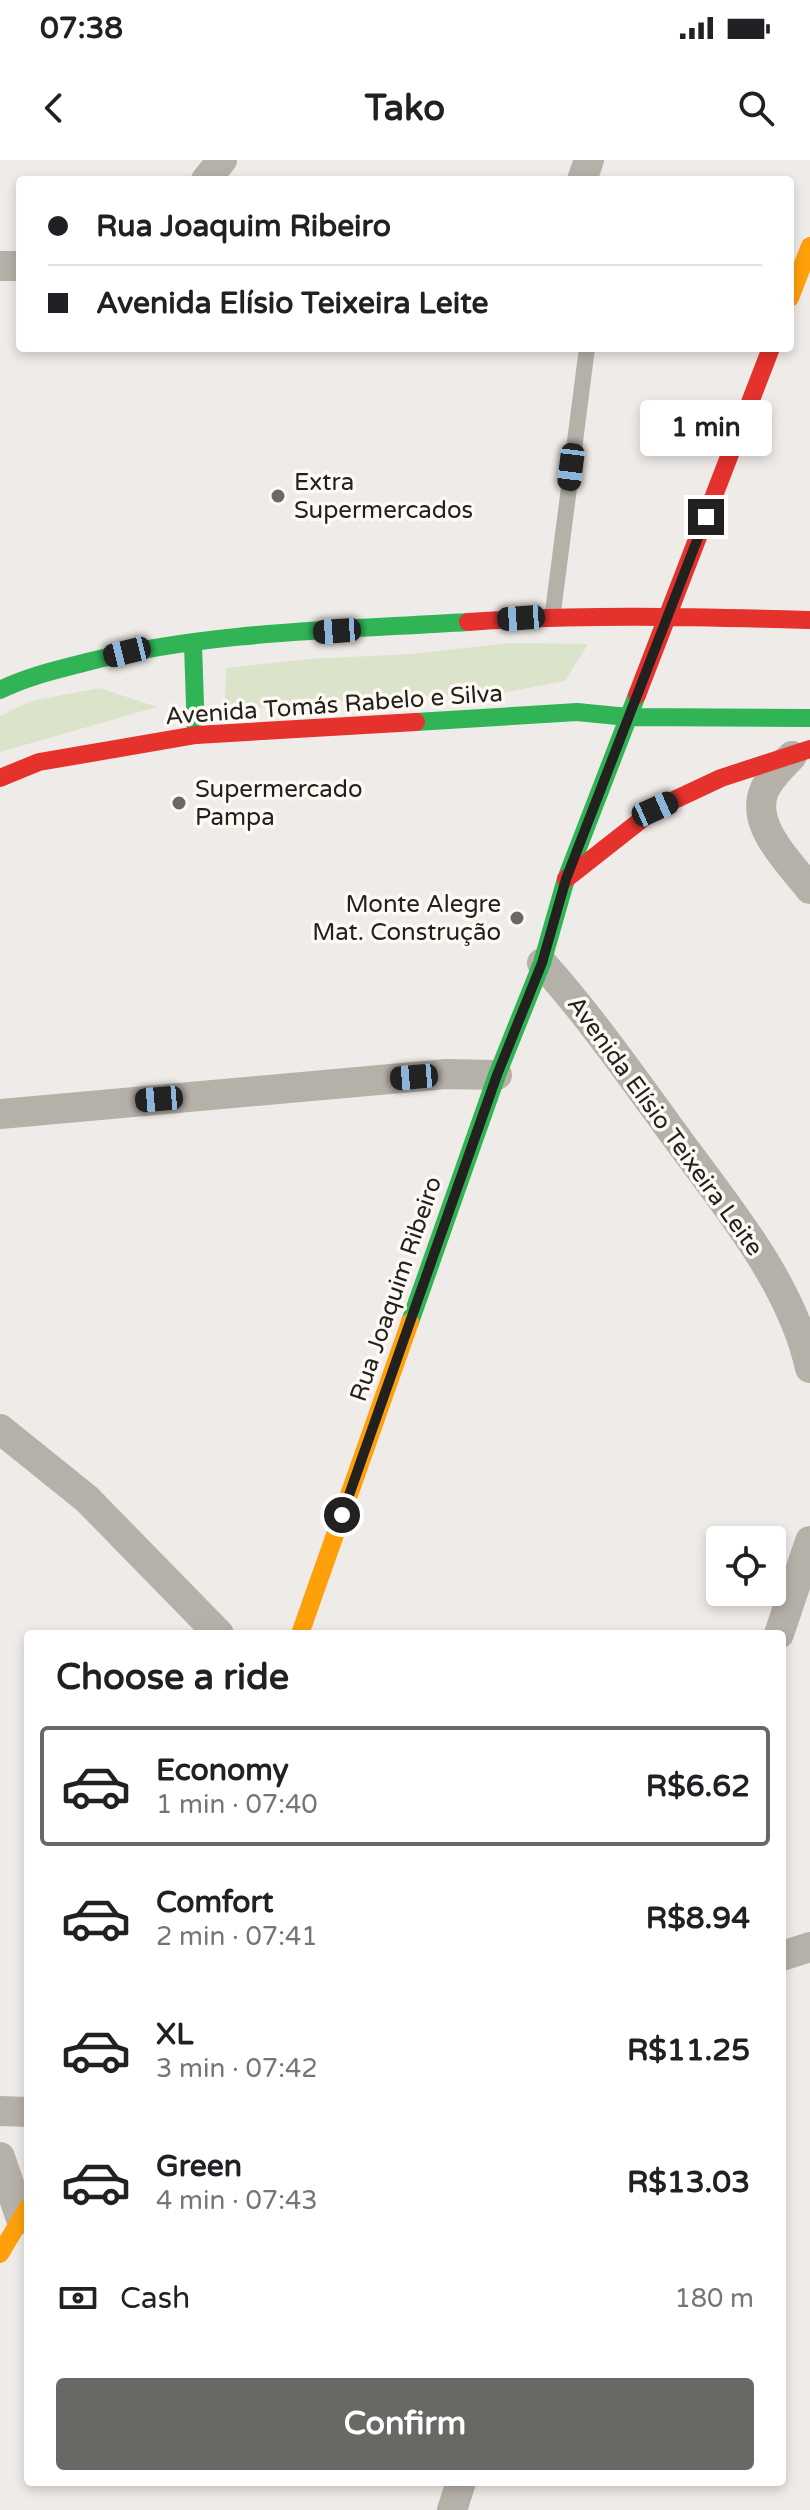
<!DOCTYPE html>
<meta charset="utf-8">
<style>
:root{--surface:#fff;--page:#f6f6f6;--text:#202124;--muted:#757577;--line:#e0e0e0;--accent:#6a6865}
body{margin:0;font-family:"Varela Round",sans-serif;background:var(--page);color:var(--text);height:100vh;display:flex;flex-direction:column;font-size:30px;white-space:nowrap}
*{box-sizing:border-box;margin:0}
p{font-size:26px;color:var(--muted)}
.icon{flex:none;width:44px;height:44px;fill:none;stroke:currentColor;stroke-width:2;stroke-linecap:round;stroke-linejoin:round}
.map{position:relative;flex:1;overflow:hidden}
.side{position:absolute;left:24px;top:1470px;width:762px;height:856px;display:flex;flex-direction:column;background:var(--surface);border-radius:8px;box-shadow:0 4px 12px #0003}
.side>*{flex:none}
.top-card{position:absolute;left:16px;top:16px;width:778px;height:176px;border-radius:8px;box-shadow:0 4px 12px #0003;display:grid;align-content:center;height:176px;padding:0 32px;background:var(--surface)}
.buttons{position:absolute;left:706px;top:1366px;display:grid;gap:16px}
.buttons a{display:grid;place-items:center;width:80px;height:80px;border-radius:8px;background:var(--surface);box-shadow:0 4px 12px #0003;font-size:40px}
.end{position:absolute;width:36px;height:36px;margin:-18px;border:10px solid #23211f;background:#fff;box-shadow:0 0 0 4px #fff}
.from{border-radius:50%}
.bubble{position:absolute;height:56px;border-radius:8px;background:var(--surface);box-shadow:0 4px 12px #0003;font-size:26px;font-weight:700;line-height:56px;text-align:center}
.car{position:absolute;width:24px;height:48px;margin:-24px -12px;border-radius:10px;box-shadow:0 0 6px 2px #0007;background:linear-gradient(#222 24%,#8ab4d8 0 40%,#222 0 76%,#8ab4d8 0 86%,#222 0)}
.top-card b{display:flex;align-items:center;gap:28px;height:76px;font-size:30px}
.top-card b+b{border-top:2px solid var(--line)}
.top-card i{width:20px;height:20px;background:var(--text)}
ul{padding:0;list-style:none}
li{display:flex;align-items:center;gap:24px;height:120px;margin:0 16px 12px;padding:0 16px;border:4px solid transparent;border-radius:8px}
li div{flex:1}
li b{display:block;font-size:30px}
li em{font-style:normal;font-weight:700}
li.current{border-color:var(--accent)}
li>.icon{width:72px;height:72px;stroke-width:1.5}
h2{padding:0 32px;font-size:36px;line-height:96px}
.pay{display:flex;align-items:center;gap:20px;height:88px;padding:0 32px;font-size:30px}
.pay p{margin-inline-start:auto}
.primary-button{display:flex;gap:16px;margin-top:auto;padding:16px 32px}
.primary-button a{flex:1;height:92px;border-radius:8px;background:var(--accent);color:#fff;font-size:32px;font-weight:700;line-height:92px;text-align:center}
.status{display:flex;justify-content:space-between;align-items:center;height:56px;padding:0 40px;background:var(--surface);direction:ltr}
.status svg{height:22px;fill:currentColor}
header{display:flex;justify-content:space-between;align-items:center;height:104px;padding:0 32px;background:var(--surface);font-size:36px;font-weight:700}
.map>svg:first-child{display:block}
.green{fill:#dbe4ca}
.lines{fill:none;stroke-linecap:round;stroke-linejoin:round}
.lane{stroke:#b5b0a8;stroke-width:16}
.street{stroke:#b5b0a8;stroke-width:30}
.fast{stroke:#30b455;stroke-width:18}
.slow{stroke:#ff9f0a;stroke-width:18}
.jam{stroke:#e5322d;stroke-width:18}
.route{stroke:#23211f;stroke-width:10}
.poi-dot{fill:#6a6865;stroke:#fef9f3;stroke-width:3}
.labels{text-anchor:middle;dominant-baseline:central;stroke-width:7;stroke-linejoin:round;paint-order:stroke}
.poi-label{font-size:24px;fill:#23211f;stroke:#fef9f3;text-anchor:start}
.street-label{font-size:24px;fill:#23211f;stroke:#fef9f3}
</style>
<div class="status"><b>07:38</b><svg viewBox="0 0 49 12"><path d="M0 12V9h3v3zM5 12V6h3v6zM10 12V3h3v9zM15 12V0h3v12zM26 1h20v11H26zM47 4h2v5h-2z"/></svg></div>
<header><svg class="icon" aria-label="back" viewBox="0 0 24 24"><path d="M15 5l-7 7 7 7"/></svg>Tako<svg class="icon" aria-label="search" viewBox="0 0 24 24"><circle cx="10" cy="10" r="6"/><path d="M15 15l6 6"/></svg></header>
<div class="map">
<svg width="810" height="2350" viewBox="0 0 810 2350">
<rect width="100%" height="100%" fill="#efebe8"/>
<path class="green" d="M510 483 588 484 565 521 496 534 376 537 225 551 226 508 309 499 411 494Z
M100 528 157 547 0 592V556L31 541Z"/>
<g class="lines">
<path class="lane" d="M553 452 587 188"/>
<path class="street" d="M206 20 222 0
M582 20 589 0
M0 106H20
M792 596C782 606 770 617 764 631 750 666 790 703 810 729
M542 803C591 858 633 918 676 977 727 1047 791 1122 810 1208
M0 954 446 914 497 915
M0 1269 87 1339 219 1474
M779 1474 810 1381
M782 1796 810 1787
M0 1951 28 1952
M0 1997 21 2059
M452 2350 461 2322"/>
<path class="fast" d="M193 484 196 575
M0 530C28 516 57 510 87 502 210 471 341 470 468 462
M416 562 577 552 628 557 810 558
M410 1162 497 915 542 803 566 719 637 535"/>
<path class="slow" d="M790 138 810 86
M300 1474 410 1162
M0 2094 28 2047"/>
<path class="jam" d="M468 462C582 454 695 457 810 460
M637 535 771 188
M0 618 39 602 196 575 416 562
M566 719 655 649 721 618 810 589"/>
</g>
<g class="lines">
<path class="route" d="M342 1355 497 915 542 803 566 719 706 357"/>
</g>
<g class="poi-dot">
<circle cx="278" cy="336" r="8"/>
<circle cx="179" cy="643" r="8"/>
<circle cx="517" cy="758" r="8"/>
</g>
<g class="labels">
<g class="poi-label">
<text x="294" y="322">Extra<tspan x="294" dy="28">Supermercados</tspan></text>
<text x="195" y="629">Supermercado<tspan x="195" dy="28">Pampa</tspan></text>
<text x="501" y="744" text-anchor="end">Monte Alegre<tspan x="501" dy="28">Mat. Construção</tspan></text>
</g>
<g class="street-label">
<text transform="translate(334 545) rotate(-4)">Avenida Tomás Rabelo e Silva</text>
<text transform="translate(665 966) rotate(54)">Avenida Elísio Teixeira Leite</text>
<text transform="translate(396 1129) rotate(-71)">Rua Joaquim Ribeiro</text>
</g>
</g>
</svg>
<div class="buttons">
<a><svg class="icon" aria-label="locate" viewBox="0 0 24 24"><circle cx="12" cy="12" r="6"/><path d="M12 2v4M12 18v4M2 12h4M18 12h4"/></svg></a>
</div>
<i class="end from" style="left:342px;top:1355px"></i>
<i class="end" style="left:706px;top:357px"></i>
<div class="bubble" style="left:640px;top:240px;width:132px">1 min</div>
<i class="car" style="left:571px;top:307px;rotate:187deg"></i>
<i class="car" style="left:521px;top:458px;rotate:266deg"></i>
<i class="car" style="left:337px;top:471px;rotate:266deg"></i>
<i class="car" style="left:127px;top:492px;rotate:256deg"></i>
<i class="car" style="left:655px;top:649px;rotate:66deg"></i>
<i class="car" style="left:414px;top:917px;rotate:265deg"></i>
<i class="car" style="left:159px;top:939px;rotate:265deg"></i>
<div class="top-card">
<b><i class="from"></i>Rua Joaquim Ribeiro</b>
<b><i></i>Avenida Elísio Teixeira Leite</b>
</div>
<section class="side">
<h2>Choose a ride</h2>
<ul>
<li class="current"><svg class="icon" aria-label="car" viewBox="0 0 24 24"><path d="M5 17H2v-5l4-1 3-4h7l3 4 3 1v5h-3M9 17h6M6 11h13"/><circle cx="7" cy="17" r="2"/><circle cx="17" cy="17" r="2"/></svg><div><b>Economy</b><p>1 min · 07:40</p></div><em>R$6.62</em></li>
<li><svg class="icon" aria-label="car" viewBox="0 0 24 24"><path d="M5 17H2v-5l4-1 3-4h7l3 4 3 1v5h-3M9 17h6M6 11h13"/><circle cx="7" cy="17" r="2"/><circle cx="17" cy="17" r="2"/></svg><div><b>Comfort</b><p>2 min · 07:41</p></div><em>R$8.94</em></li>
<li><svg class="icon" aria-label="car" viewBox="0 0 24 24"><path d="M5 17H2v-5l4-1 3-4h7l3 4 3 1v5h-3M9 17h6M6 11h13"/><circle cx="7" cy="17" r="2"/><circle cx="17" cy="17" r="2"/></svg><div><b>XL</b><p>3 min · 07:42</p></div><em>R$11.25</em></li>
<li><svg class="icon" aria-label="car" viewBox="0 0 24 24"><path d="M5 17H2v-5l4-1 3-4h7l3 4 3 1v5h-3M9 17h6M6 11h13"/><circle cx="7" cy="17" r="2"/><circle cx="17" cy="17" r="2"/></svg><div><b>Green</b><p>4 min · 07:43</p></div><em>R$13.03</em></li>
</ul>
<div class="pay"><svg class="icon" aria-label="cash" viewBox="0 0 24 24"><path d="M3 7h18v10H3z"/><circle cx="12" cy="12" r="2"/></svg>Cash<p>180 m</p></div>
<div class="primary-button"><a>Confirm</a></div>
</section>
</div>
